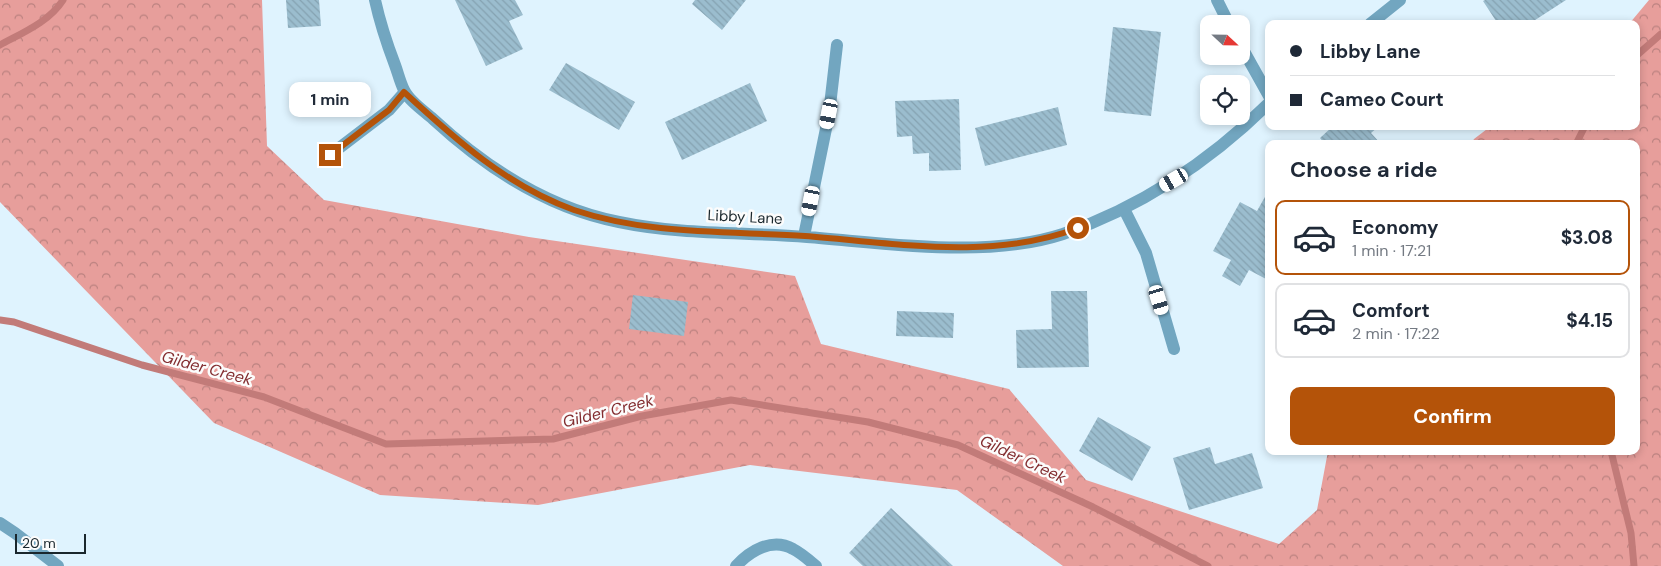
<!DOCTYPE html>
<meta charset="utf-8">
<style>
:root{--surface:#fff;--page:#f2f2f3;--text:#1f2937;--muted:#747a83;--line:#e0e1e3;--accent:#b45309}
body{margin:0;font-family:"DM Sans",sans-serif;background:var(--page);color:var(--text);height:100vh;display:flex;flex-direction:column;font-size:19px;white-space:nowrap}
*{box-sizing:border-box;margin:0}
p{font-size:16px;color:var(--muted)}
.icon{flex:none;width:28px;height:28px;fill:none;stroke:currentColor;stroke-width:2;stroke-linecap:round;stroke-linejoin:round}
.map{position:relative;flex:1;overflow:hidden}
.side{position:absolute;left:1265px;top:140px;width:375px;height:315px;display:flex;flex-direction:column;background:var(--surface);border-radius:10px;box-shadow:0 2px 8px #0003}
.side>*{flex:none}
.guide{position:absolute;left:1265px;top:20px;width:375px;height:110px;border-radius:10px;box-shadow:0 2px 8px #0003;display:grid;align-content:center;height:110px;padding:0 25px;background:var(--surface)}
.needle{width:32px;rotate:112deg}
.buttons{position:absolute;left:1200px;top:15px;display:grid;gap:10px}
.buttons a{display:grid;place-items:center;width:50px;height:50px;border-radius:10px;background:var(--surface);box-shadow:0 2px 8px #0003;font-size:25px}
.scale{position:absolute;left:15px;bottom:12px;width:71px;box-sizing:border-box;padding-left:5px;border:2px solid #1a272d;border-top:0;font-size:14px;line-height:18px;white-space:nowrap;color:#1a272d;-webkit-text-stroke:4px #fcfcfc;paint-order:stroke}
.end{position:absolute;width:22px;height:22px;margin:-11px;border:6px solid #b45309;background:#fff;box-shadow:0 0 0 2px #fff}
.from{border-radius:50%}
.bubble{position:absolute;height:35px;border-radius:10px;background:var(--surface);box-shadow:0 2px 8px #0003;font-size:16px;font-weight:700;line-height:35px;text-align:center}
.car{position:absolute;width:15px;height:30px;margin:-15px -8px;border-radius:6px;box-shadow:0 0 4px 1px #0007;background:linear-gradient(#fff 24%,#345 0 40%,#fff 0 76%,#345 0 86%,#fff 0)}
.guide b{display:flex;align-items:center;gap:18px;height:48px;font-size:19px}
.guide b+b{border-top:1px solid var(--line)}
.guide i{width:12px;height:12px;background:var(--text)}
ul{padding:0;list-style:none}
li{display:flex;align-items:center;gap:15px;height:75px;margin:0 10px 8px;padding:0 15px;border:2px solid var(--line);border-radius:10px}
li div{flex:1}
li b{display:block;font-size:19px}
li em{font-style:normal;font-weight:700}
li.current{border-color:var(--accent)}
li>.icon{width:45px;height:45px;stroke-width:1.5}
h2{padding:0 25px;font-size:22px;line-height:60px}
.primary-button{display:flex;gap:10px;margin-top:auto;padding:10px 25px}
.primary-button a{flex:1;height:58px;border-radius:10px;background:var(--accent);color:#fff;font-size:20px;font-weight:700;line-height:58px;text-align:center}
.map>svg:first-child{display:block}
.forest{fill:url(#forest-crowns)}
.lines{fill:none;stroke-linecap:round;stroke-linejoin:round}
.stream{stroke:#c27b79;stroke-width:7}
.building{fill:url(#building-back-hatch)}
.minor{stroke:#72a6c0;stroke-width:12}
.route{stroke:#b45309;stroke-width:6}
.labels{text-anchor:middle;dominant-baseline:central;stroke-width:5;stroke-linejoin:round;paint-order:stroke}
.street-label{font-size:15px;fill:#1a272d;stroke:#fcfcfc}
.water-label{font-size:16px;font-style:italic;fill:#832d30;stroke:#fcfcfc}
</style>
<div class="map">
<svg width="1661" height="566" viewBox="0 0 1661 566">
<defs>
<pattern id="forest-crowns" width="20" height="18" patternUnits="userSpaceOnUse" patternTransform="scale(1.25)"><rect width="20" height="18" fill="#e79e9b"/><path d="M2 6a3 3 0 1 1 6 0M12 15a3 3 0 1 1 6 0" fill="none" stroke="#ba817f"/></pattern>
<pattern id="building-back-hatch" width="6" height="6" patternUnits="userSpaceOnUse" patternTransform="scale(1.25)"><rect width="6" height="6" fill="#9bbdce"/><path d="M-1 5l2 2M0 0l6 6M5-1l2 2" fill="none" stroke="#85a2b1"/></pattern>
</defs>
<rect width="100%" height="100%" fill="#dff3fe"/>
<path class="forest" d="M0 0H262L267 146 324 200 529 237 795 276 821 344 1009 389 1086 480 1279 544 1317 510 1328 451H1636V144H1471L1474 139 1491 126H1636V24H1629L1649 0H1661V566H1063L957 490 750 465 538 505 380 495 214 423 0 202Z"/>
<g class="lines">
<path class="stream" d="M0 45C22 33 49 22 63 0
M1636 56 1661 34
M1576 144 1585 126
M0 320 14 322 142 365 264 397 386 444 553 439 642 416 731 400 868 422 958 445 1093 507 1208 566
M1611 451 1631 533 1634 566"/>
</g>
<path class="building" d="M286 0H319L321 26 288 28Z
M455 0H515L523 15 509 21 523 49 486 66Z
M695 0H746L722 30 692 4Z
M1485 0H1566L1529 24H1498L1483 1Z
M1113 27 1161 32 1151 116 1104 111Z
M566 63 635 102 619 130 549 90Z
M750 83 767 121 682 160 665 122Z
M959 99 961 170 929 171V153L913 154 912 136 897 137 895 101Z
M1058 107 1067 145 985 166 975 128Z
M1333 126H1379L1371 133 1381 144H1325L1320 138Z
M1266 195 1269 196V232L1266 237 1269 238V274L1266 279 1249 270 1240 286 1222 276 1231 260 1213 251 1240 202 1257 211Z
M1051 291H1087L1089 367 1017 368 1016 330 1052 329Z
M633 295 688 302 684 336 629 329Z
M897 311 954 313 953 338 896 336Z
M1098 417 1151 447 1132 481 1079 451Z
M1210 447 1215 464 1252 453 1263 488 1189 510 1173 458Z
M891 508 921 536 953 566H863L849 553Z"/>
<g class="lines">
<path class="minor" d="M375 0C380 23 387 44 395 65 398 73 400 82 404 90 409 101 424 111 433 119 486 168 547 208 619 222 681 235 745 232 807 237 886 243 987 259 1063 234 1141 207 1210 161 1269 103
M1217 0 1229 24
M1370 24 1400 0
M1241 46 1269 96
M330 155 389 110 404 93
M1124 209 1146 253 1174 349
M804 236 829 114 837 45
M0 523 15 533 58 566
M736 566C750 551 772 537 793 549 801 553 809 560 816 566"/>
</g>
<g class="lines">
<path class="route" d="M330 155 389 110 404 92C455 139 507 186 574 210 648 235 728 231 805 236 895 243 991 261 1078 228"/>
</g>
<g class="labels">
<g class="street-label">
<text transform="translate(745 217) rotate(3)">Libby Lane</text>
</g>
<g class="water-label">
<text transform="translate(207 368) rotate(15)">Gilder Creek</text>
<text transform="translate(608 411) rotate(-14)">Gilder Creek</text>
<text transform="translate(1023 459) rotate(25)">Gilder Creek</text>
</g>
</g>
</svg>
<div class="buttons">
<a><svg class="needle" viewBox="-14 -14 28 28"><path d="M0-13l5 13h-10z" fill="#e53935"/><path d="M0 13l5-13h-10z" fill="#747a83"/></svg></a>
<a><svg class="icon" aria-label="locate" viewBox="0 0 24 24"><circle cx="12" cy="12" r="6"/><path d="M12 2v4M12 18v4M2 12h4M18 12h4"/></svg></a>
</div>
<div class="scale">20 m</div>
<i class="end from" style="left:1078px;top:228px"></i>
<i class="end" style="left:330px;top:155px"></i>
<div class="bubble" style="left:289px;top:82px;width:82px">1 min</div>
<i class="car" style="left:829px;top:114px;rotate:191deg"></i>
<i class="car" style="left:1174px;top:180px;rotate:240deg"></i>
<i class="car" style="left:811px;top:201px;rotate:191deg"></i>
<i class="car" style="left:1159px;top:300px;rotate:163deg"></i>
<div class="guide">
<b><i class="from"></i>Libby Lane</b>
<b><i></i>Cameo Court</b>
</div>
<section class="side">
<h2>Choose a ride</h2>
<ul>
<li class="current"><svg class="icon" aria-label="car" viewBox="0 0 24 24"><path d="M5 17H2v-5l4-1 3-4h7l3 4 3 1v5h-3M9 17h6M6 11h13"/><circle cx="7" cy="17" r="2"/><circle cx="17" cy="17" r="2"/></svg><div><b>Economy</b><p>1 min · 17:21</p></div><em>$3.08</em></li>
<li><svg class="icon" aria-label="car" viewBox="0 0 24 24"><path d="M5 17H2v-5l4-1 3-4h7l3 4 3 1v5h-3M9 17h6M6 11h13"/><circle cx="7" cy="17" r="2"/><circle cx="17" cy="17" r="2"/></svg><div><b>Comfort</b><p>2 min · 17:22</p></div><em>$4.15</em></li>
</ul>
<div class="primary-button"><a>Confirm</a></div>
</section>
</div>
